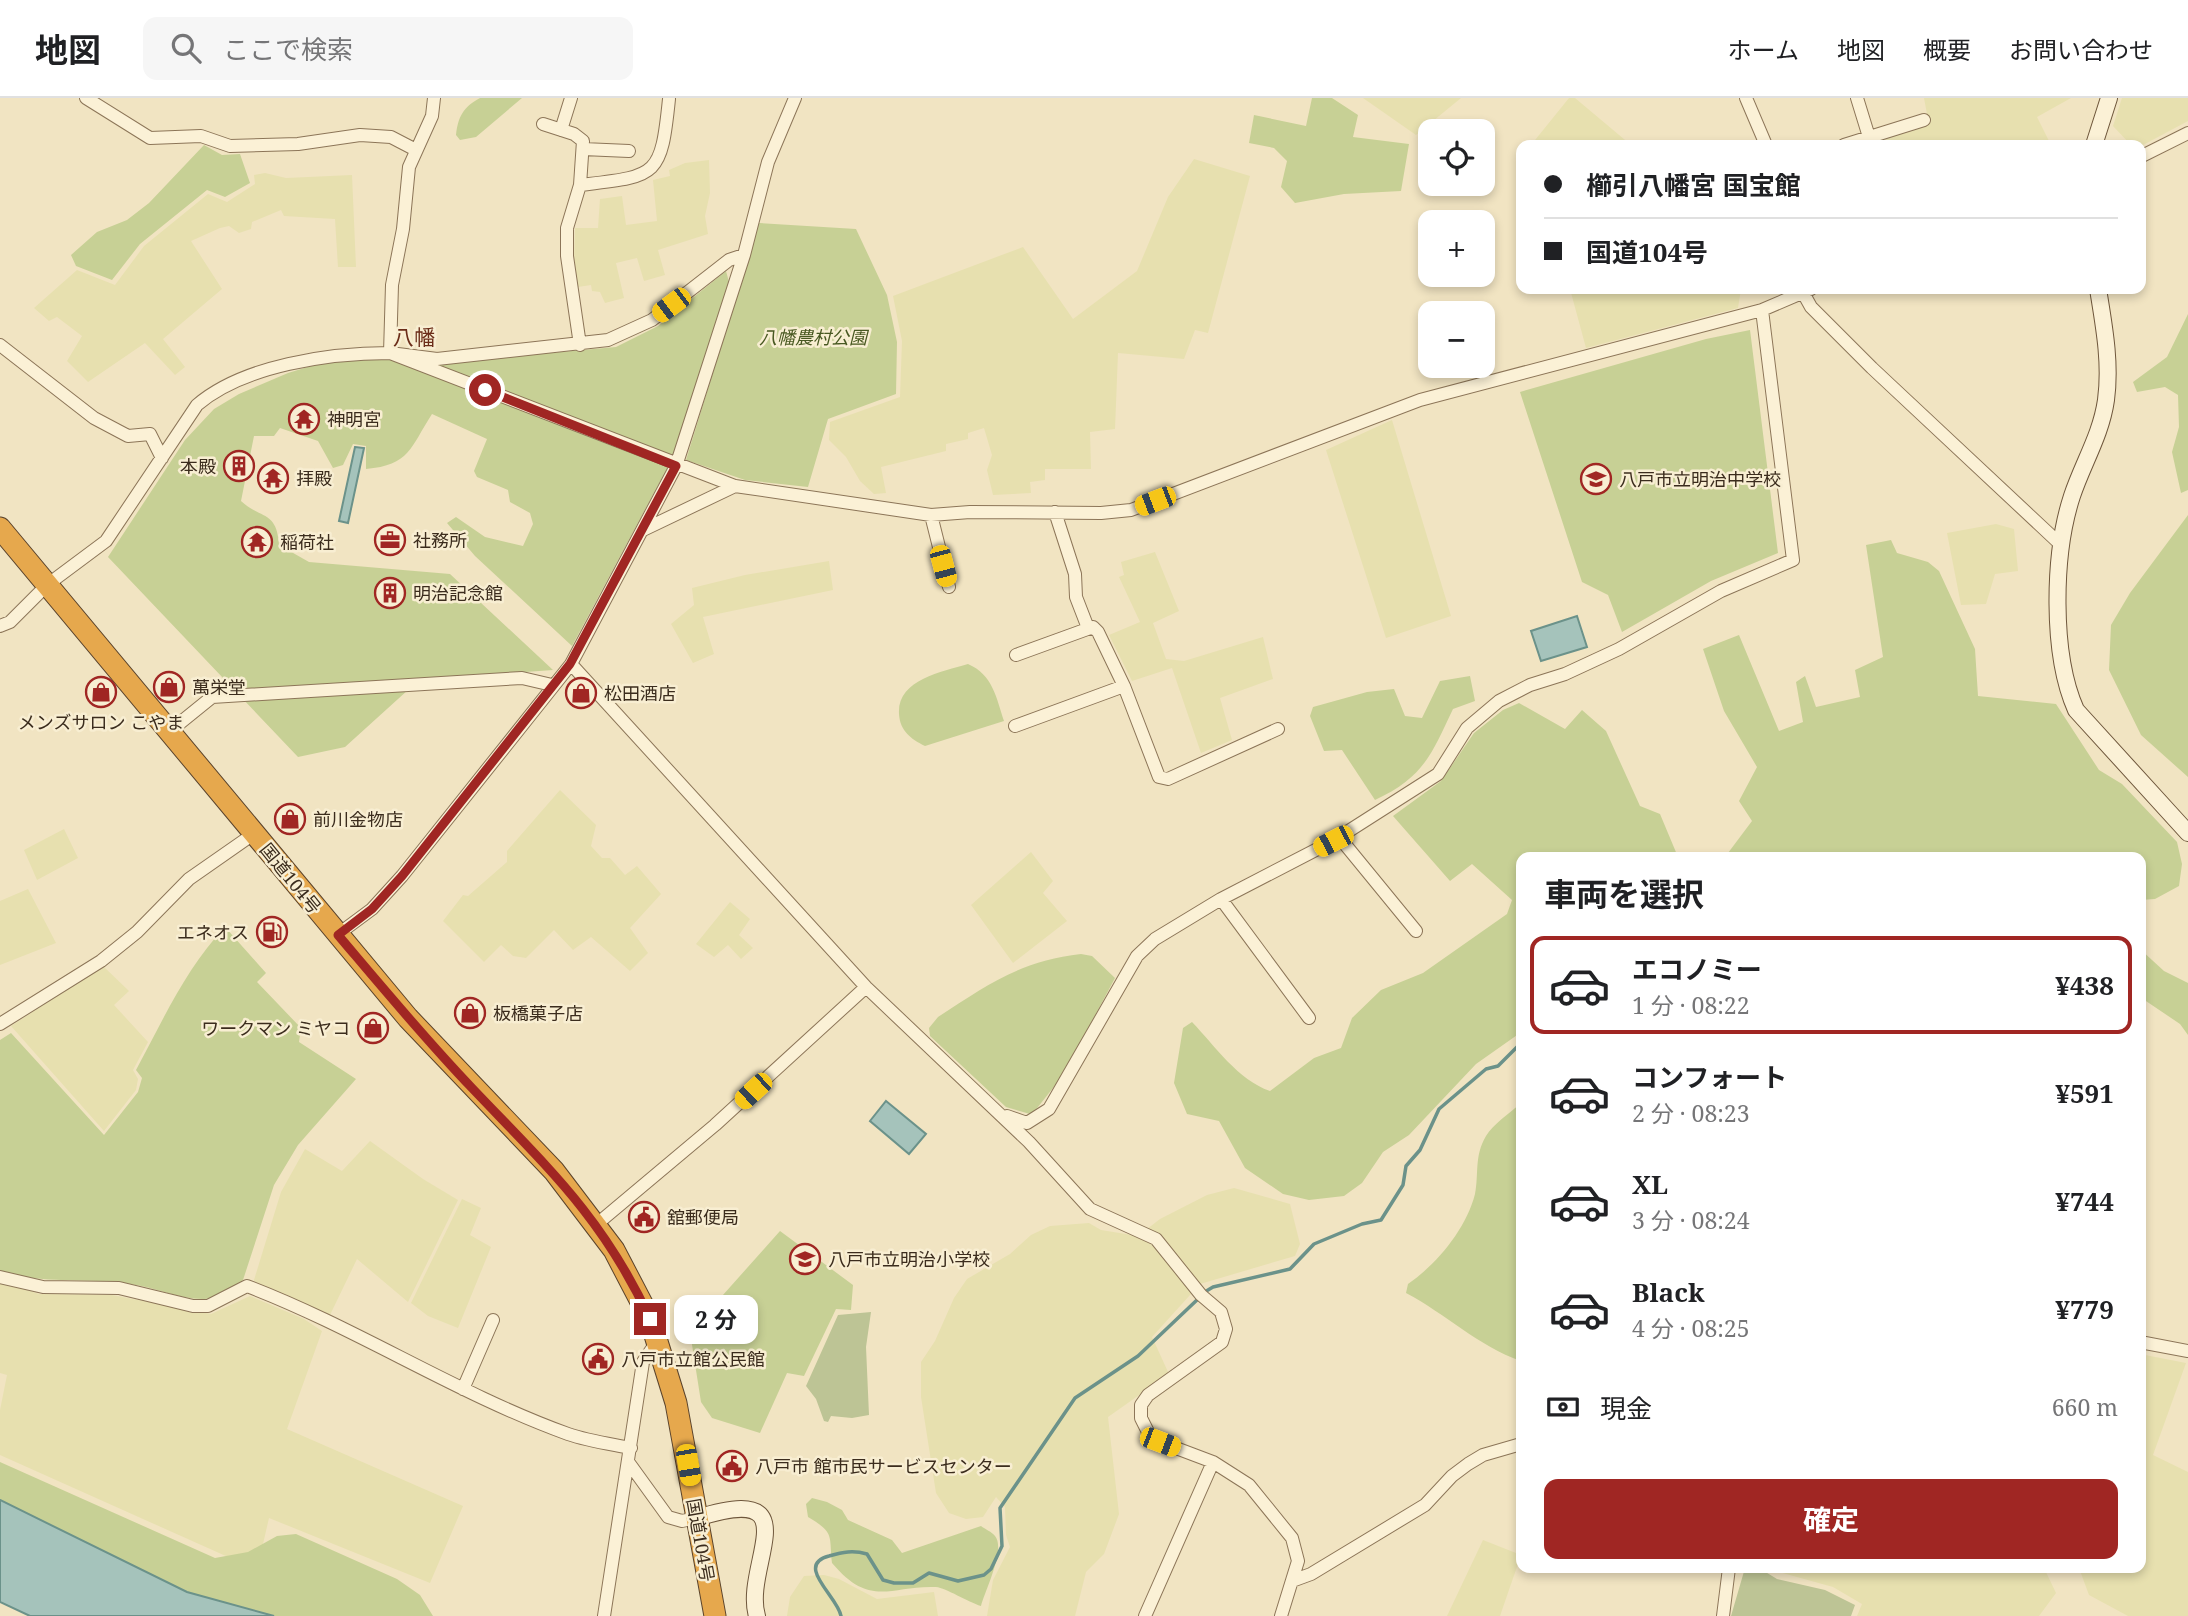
<!DOCTYPE html>
<html lang="ja">
<meta charset="utf-8">
<style>
:root{--surface:#fff;--page:#f6f6f6;--text:#202124;--muted:#757577;--line:#e0e0e0;--accent:#a02623}
body{margin:0;font-family:"Noto Serif","Noto Sans JP",serif;background:var(--page);color:var(--text);height:100vh;display:flex;flex-direction:column;font-size:26px;white-space:nowrap}
*{box-sizing:border-box;margin:0}
p{font-size:23px;color:var(--muted)}
.icon{flex:none;width:38px;height:38px;fill:none;stroke:currentColor;stroke-width:2;stroke-linecap:round;stroke-linejoin:round}
.map{position:relative;flex:1;overflow:hidden}
.panel{position:absolute;left:1516px;top:754px;width:630px;height:721px;display:flex;flex-direction:column;background:var(--surface);border-radius:14px;box-shadow:0 4px 10px #0003}
.panel>*{flex:none}
.guide{position:absolute;left:1516px;top:42px;width:630px;height:154px;border-radius:14px;box-shadow:0 4px 10px #0003;display:grid;align-content:center;height:154px;padding:0 28px;background:var(--surface)}
.fabs{position:absolute;left:1418px;top:21px;display:grid;gap:14px}
.fabs a{display:grid;place-items:center;width:77px;height:77px;border-radius:14px;background:var(--surface);box-shadow:0 4px 10px #0003;font-size:35px}
.end{position:absolute;width:32px;height:32px;margin:-16px;border:9px solid #a02623;background:#fff;box-shadow:0 0 0 4px #fff}
.from{border-radius:50%}
.bubble{position:absolute;height:49px;border-radius:14px;background:var(--surface);box-shadow:0 4px 10px #0003;font-size:23px;font-weight:700;line-height:49px;text-align:center}
.car{position:absolute;width:21px;height:42px;margin:-21px -10px;border-radius:9px;box-shadow:0 0 5px 2px #0007;background:linear-gradient(#f5c518 24%,#345 0 40%,#f5c518 0 76%,#345 0 86%,#f5c518 0)}
.guide b{display:flex;align-items:center;gap:24px;height:66px;font-size:26px}
.guide b+b{border-top:2px solid var(--line)}
.guide i{width:18px;height:18px;background:var(--text)}
ul{padding:0;list-style:none}
li{display:flex;align-items:center;gap:21px;height:98px;margin:0 14px 10px;padding:0 14px;border:4px solid transparent;border-radius:14px}
li div{flex:1}
li b{display:block;font-size:26px}
li em{font-style:normal;font-weight:700}
li.current{border-color:var(--accent)}
li>.icon{width:63px;height:63px;stroke-width:1.5}
h2{padding:0 28px;font-size:32px;line-height:84px}
.pay{display:flex;align-items:center;gap:18px;height:77px;padding:0 28px;font-size:26px}
.pay p{margin-inline-start:auto}
.primary-button{display:flex;gap:14px;margin-top:auto;padding:14px 28px}
.primary-button a{flex:1;height:80px;border-radius:14px;background:var(--accent);color:#fff;font-size:28px;font-weight:700;line-height:80px;text-align:center}
header{display:flex;align-items:center;gap:42px;box-sizing:border-box;height:98px;padding:0 35px;background:var(--surface);border-bottom:2px solid var(--line)}
header strong{font-size:33px}
nav{display:flex;gap:38px;margin-inline-start:auto;font-size:24px}
.search{width:490px;height:63px;background:var(--page);display:flex;align-items:center;gap:18px;box-sizing:border-box;padding:0 24px;border-radius:14px;color:var(--muted);font-size:26px}
.map>svg:first-child{display:block}
.farmland{fill:#e7e0af}
.green{fill:#c7d095}
.cemetery{fill:#bdc495}
.water{fill:#a5c3bb;stroke:#6b928a;stroke-width:2}
.lines{fill:none;stroke-linecap:round;stroke-linejoin:round}
.stream{stroke:#6b928a;stroke-width:3.5}
.street-casing{stroke:#8c7558;stroke-width:14}
.secondary-casing{stroke:#6e563b;stroke-width:18}
.highway-casing{stroke:#5a432c;stroke-width:23}
.street{stroke:#fbf1d6;stroke-width:12}
.secondary{stroke:#fbf1d6;stroke-width:16}
.highway{stroke:#e6a84d;stroke-width:21}
.route{stroke:#a02623;stroke-width:9}
.labels{text-anchor:middle;dominant-baseline:central;stroke-width:5;stroke-linejoin:round;paint-order:stroke}
.park-label{font-size:18px;font-style:italic;fill:#495922;stroke:#f8eed2}
.poi-label{font-size:18px;fill:#3b2c1d;stroke:#f8eed2;text-anchor:start}
.street-label{font-size:18px;fill:#3b2c1d;stroke:#f8eed2}
.quarter-label{font-size:21px;fill:#6b2d19;stroke:#f8eed2}
</style>
<header>
<strong>地図</strong>
<div class="search"><svg class="icon" aria-label="search" viewBox="0 0 24 24"><circle cx="10" cy="10" r="6"/><path d="M15 15l6 6"/></svg>ここで検索</div>
<nav><a>ホーム</a><a>地図</a><a>概要</a><a>お問い合わせ</a></nav>
</header>
<div class="map">
<svg width="2188" height="1518" viewBox="0 0 2188 1518">
<rect width="100%" height="100%" fill="#f1e4c2"/>
<path class="farmland" d="M1363 0H1461L1416 37Z
M1569 0H1575L1631 47H1531Z
M1924 0H2071L2037 19 2051 47H1862L1929 27Z
M2122 0H2188V23L2143 47H2131L2113 28Z
M1194 61 1250 78 1208 235 1195 232 1184 261 1118 255 1115 331 1090 334 1091 371H1045V382L1030 384 1031 395 993 397 987 372 992 357 984 330 968 335V341L946 346V353L881 369 886 395 874 396 860 383 846 359 829 342 830 324 900 299 902 243 893 198 1023 149 1073 221 1137 173 1168 99Z
M709 62 710 95 705 118 708 136 658 152 665 177 644 183 637 160 616 165 624 200 605 205 600 194 592 193 591 187 578 189 574 165 575 130H598L600 101 622 98 626 127 657 123 653 82 670 78 669 72 685 65Z
M265 75 286 80 352 77 356 169H338L335 121 284 118 281 112 252 124 251 131 239 135 229 128 220 130 191 143 222 191 163 241 185 269 175 277 145 245 88 284 67 263 82 238 57 219 49 223 34 210 77 172 115 187 144 148 208 96 227 104 255 86 254 77Z
M1570 191H1741L1738 210 1586 250Z
M1392 322 1451 518 1386 540 1326 352Z
M1996 426 2014 431 2018 473 1995 476 1986 506 1961 507 1947 435Z
M1155 454 1179 513 1153 525 1166 561 1184 563 1263 539 1273 581 1220 600 1232 642 1201 655 1172 570 1132 583 1109 537 1140 524 1119 479 1124 477 1121 464Z
M829 463 833 492 703 519 714 556 693 565 671 526 694 507 692 490 745 477Z
M560 692 596 727 591 748 602 760H610L625 777 637 768 661 796 630 830 648 855 630 873 591 839 573 852 554 832 526 860 513 858 501 847 484 864 443 823 463 797 468 798 507 764V753Z
M64 731 78 760 37 782 24 752Z
M1031 754 1053 783 1043 795 1067 823 1013 865 971 807Z
M28 791 56 845 0 867V803Z
M730 804 750 821 739 837 753 850 741 861 728 847 714 859 696 846Z
M103 868 129 893 114 907 148 944 133 972 138 981 136 992 104 1033 11 928Z
M370 1043 423 1081 458 1102 408 1204 357 1161 330 1217 256 1188 254 1182 281 1094 305 1051 342 1073Z
M1234 1090 1290 1106 1300 1146 1295 1158 1200 1186 1152 1239 1169 1276 1108 1319 1119 1416 1104 1456 1086 1474 1075 1518H987L993 1482 1010 1449 1006 1437 1005 1409 996 1399 983 1419 966 1421 949 1415 936 1395 921 1299V1264L935 1243 954 1200 967 1181 1010 1156 1031 1137 1050 1128 1089 1125 1101 1132 1138 1138 1160 1121 1207 1097Z
M462 1101 481 1110 470 1137 491 1149 458 1230 428 1218 411 1205Z
M0 1182 39 1196 112 1197 211 1216 250 1198 304 1221 322 1233 287 1331 463 1408 430 1485 269 1420 257 1472 0 1357V1312L7 1277 0 1275Z
M2140 1256 2186 1265 2153 1357 2188 1374V1518H2128L2089 1497 2079 1470H2140Z
M1483 1442 1521 1457 1500 1518H1447Z
M1765 1470H2044L2056 1495 2039 1518H1857L1862 1506 1833 1489Z
M824 1477 839 1481 877 1501 934 1494 938 1518H787L790 1499 804 1478Z"/>
<path class="green" d="M480 0H522L476 39 460 42 456 37C458 19 463 9 480 0Z
M1312 0H1332L1358 17 1353 39 1409 46 1401 93 1344 96 1295 105 1281 89 1287 63 1274 50 1249 45 1254 17 1306 28Z
M204 47 222 57 240 56 250 85 225 99 207 92 140 146 112 182 76 168 71 157 97 134 127 122 149 105Z
M759 125 856 131 887 197 897 244 896 296 828 321 808 389 745 382 686 362Z
M726 173 729 184 677 352 572 548 475 458 447 425 456 419 485 439 523 448 533 426 530 415 510 404 508 392 477 379 474 373 487 341 432 316C410 350 410 367 366 371V348L353 346 343 367 333 370 318 343 280 330 274 338H254L241 403C260 421 277 412 279 447L309 464 450 476 553 572 419 582 345 649 298 659 108 459 185 342 214 311 239 296 288 275 337 260 472 262 616 249 658 228Z
M2188 216V392L2181 395 2172 354 2179 329 2178 297 2165 289 2137 294 2133 284 2167 259Z
M1750 232 1778 455 1711 483 1622 534 1608 497 1582 484 1520 294 1706 241Z
M2188 417V679L2141 637 2109 572 2111 527 2130 495Z
M1891 442 1897 455 1928 464 1939 473 1975 551 1978 598 2056 606 2099 672 2122 686 2177 744 2182 766 2179 788 2155 801 2140 802V760L1725 759 1752 723 1739 703 1757 669 1724 613 1703 551 1739 537 1779 633 1803 624 1796 584 1805 578 1816 609 1860 599 1855 572 1883 559 1866 447Z
M968 566C993 577 996 599 1004 623L925 648C911 641 900 633 899 616 897 582 941 574 968 566Z
M1470 578 1475 603 1453 611C1431 657 1424 679 1375 702L1342 652 1324 653 1310 618 1313 609 1367 594 1394 591 1405 618 1422 620 1440 583Z
M1519 605 1565 631 1582 612 1606 633 1640 708 1660 716 1678 759 1521 760 1520 935 1476 966 1409 1037 1383 1054 1362 1085 1344 1098 1309 1102 1283 1096 1245 1070 1219 1023 1187 1016 1174 985 1183 930 1192 924C1215 948 1238 982 1270 993L1314 960 1341 950 1352 920 1381 892 1423 875 1507 816 1512 802 1472 766 1450 783 1393 718 1441 683 1474 635 1503 612Z
M225 829 266 875 257 884 301 930 299 944 356 981 298 1047 274 1087 243 1182C235 1191 217 1200 205 1201 180 1202 155 1189 130 1186 87 1179 42 1187 0 1173V942L11 935 104 1037 138 994 142 980 136 972C163 922 186 870 225 829Z
M2140 851 2164 873 2188 885V937L2180 926 2140 899Z
M1081 856 1092 858 1115 880 1064 976 1034 1014 1030 1016 1006 1009 930 938 929 930 938 919C987 887 1020 863 1081 856Z
M1521 1005V1053L1516 1062 1521 1120V1263C1478 1248 1446 1216 1406 1195L1408 1186C1437 1166 1466 1131 1475 1096 1479 1076 1474 1058 1486 1038 1493 1026 1510 1015 1521 1005Z
M780 1133 853 1187 851 1212 836 1211 804 1278 787 1275 760 1335 712 1320 701 1304 690 1234Z
M0 1364 215 1460 248 1454 277 1438 296 1436 397 1481 420 1497 433 1518H274L187 1494 0 1402Z
M812 1400 827 1404 842 1412 848 1422 892 1442 902 1455 981 1428C985 1431 992 1434 995 1438 1006 1451 985 1493 981 1508 968 1504 946 1490 936 1489 890 1487 871 1511 832 1465 829 1437 835 1435 808 1419L806 1406Z"/>
<path class="cemetery" d="M871 1214 866 1249 869 1317 852 1320 831 1318 828 1324 824 1323 816 1301 806 1288 838 1217Z
M1745 1470H1759L1777 1481 1825 1492 1855 1507 1851 1518H1731Z"/>
<path class="water" d="M355 349 364 350 348 425 339 423Z
M1577 518 1587 549 1541 563 1531 533Z
M886 1003 926 1036 909 1056 870 1023Z
M0 1402 187 1494 274 1518H30L0 1504Z"/>
<g class="lines">
<path class="stream" d="M1203 1195 1213 1189 1290 1171 1314 1146 1362 1126 1381 1122 1403 1087 1406 1068 1420 1052 1439 1011 1486 971 1498 968 1521 945
M841 1518C838 1499 794 1467 829 1458 843 1454 853 1452 867 1456L883 1482 894 1485H913L929 1475 958 1483 984 1477 991 1471 1002 1448 1000 1410 1075 1300 1138 1258 1198 1201"/>
<g class="street-casing">
<path id="street" d="M86 0 150 40 201 38 230 48 298 46 360 37 391 39 416 52
M434 0 432 18 409 69 403 131 392 187 390 255 437 261 608 242 652 222 729 162 744 157
M1746 0 1766 47
M1857 0 1869 39
M543 26 574 36 583 43 580 87 567 130V158L580 247
M561 32 571 0
M1844 47 1924 22
M583 51 629 53
M2140 59 2188 35
M580 87C657 78 661 80 669 1
M1801 191 1811 209 1872 270 2059 445
M0 247 94 320 128 338 150 336 162 360
M1055 414 1075 476 1076 499 1088 530
M931 417 949 489
M643 432 735 388
M0 528 10 524 47 487 106 443 197 307C244 267 330 255 390 255L735 388 931 417 970 414 1101 415 1131 412 1420 302 1762 212 1811 191
M1016 557 1093 529 1098 534 1124 588 1159 679 1168 681 1278 631
M571 566 866 889 1029 1044 1090 1111 1156 1141 1201 1197 1221 1214 1226 1231 1222 1244 1148 1297 1141 1307V1320L1148 1334 1160 1344 1213 1364 1249 1387 1292 1440 1298 1463 1281 1518
M1015 628 1124 588
M170 633 212 599 522 580 552 587
M1339 739 1416 833
M1221 801 1309 920
M337 837 372 811 402 778 571 566 676 368 744 157 768 64 795 0
M0 926 101 863 137 834 189 781 255 735
M1007 1018 1027 1025 1049 1011 1137 858 1155 841 1221 801 1333 743 1438 676 1467 630 1499 603 1530 587 1565 576 1619 551 1721 493 1793 462 1762 212
M597 1126 715 1027 866 889
M0 1179 43 1189 119 1190 193 1208H208L247 1188C357 1230 457 1296 568 1336 588 1343 611 1346 631 1350
M2140 1244 2188 1253
M463 1291 493 1222
M629 1365 668 1419 682 1423 697 1420
M1292 1483 1311 1476 1425 1407 1452 1378 1468 1366 1483 1357 1521 1346
M604 1518 643 1264 658 1242
M1145 1518 1213 1364
M1723 1518 1729 1470"/>
</g>
<g class="secondary-casing">
<path id="secondary" d="M2094 47 2109 0
M2098 191C2104 228 2111 265 2106 302 2101 337 2083 365 2072 398 2053 456 2051 556 2076 612L2188 735
M697 1420C813 1383 742 1468 757 1518"/>
</g>
<g class="highway-casing">
<path id="highway" d="M0 430 408 920 554 1073 614 1152 650 1221 676 1305 715 1518"/>
</g>
<use href="#street" class="street"/>
<use href="#secondary" class="secondary"/>
<use href="#highway" class="highway"/>
</g>
<g class="lines">
<path class="route" d="M485 292 676 368 570 566 402 778 372 811 338 837C382 889 425 941 472 990 547 1069 603 1119 650 1221"/>
</g>
<defs>
<g id="temple-ring" transform="scale(1.575)"><circle r="9.5" fill="#f8eed2" stroke="#a02623" stroke-width="1.5"/><path d="M0-6L5-2H3V0L6.5 2.5H4V6H1.5V3h-3V6H-4V2.5H-6.5L-3 0V-2H-5Z" fill="#a02623"/></g>
<g id="building-ring" transform="scale(1.575)"><circle r="9.5" fill="#f8eed2" stroke="#a02623" stroke-width="1.5"/><path d="M-4-6H4V6H1V3H-1V6H-4ZM-2.5-4.3h1.7v1.8h-1.7ZM.8-4.3h1.7v1.8H.8ZM-2.5-1h1.7V.8h-1.7ZM.8-1h1.7V.8H.8Z" fill="#a02623"/></g>
<g id="school-ring" transform="scale(1.575)"><circle r="9.5" fill="#f8eed2" stroke="#a02623" stroke-width="1.5"/><path d="M0-5L7-2L0 1L-7-2ZM-4 1L0 2.5L4 1V4Q0 6-4 4Z" fill="#a02623"/></g>
<g id="office-ring" transform="scale(1.575)"><circle r="9.5" fill="#f8eed2" stroke="#a02623" stroke-width="1.5"/><path d="M-6-3h4V-5.5h4V-3h4V5H-6ZM-1-4.5V-3h2v-1.5ZM-6 0V1H6V0Z" fill="#a02623"/></g>
<g id="shop-ring" transform="scale(1.575)"><circle r="9.5" fill="#f8eed2" stroke="#a02623" stroke-width="1.5"/><path d="M-5-2.5h2.3a2.7 3.5 0 0 1 5.4 0H5L5.5 6h-11ZM-1.5-2.5h3a1.5 2.3 0 0 0-3 0Z" fill="#a02623"/></g>
<g id="fuel-ring" transform="scale(1.575)"><circle r="9.5" fill="#f8eed2" stroke="#a02623" stroke-width="1.5"/><path d="M-5.5-6h7V0h2V4h1.3V-2.5L3-4.5l.8-.8L6-3V5H2.5V1h-1V6h-7ZM-4.2-4.7v3.2H.2V-4.7Z" fill="#a02623"/></g>
<g id="civic-ring" transform="scale(1.575)"><circle r="9.5" fill="#f8eed2" stroke="#a02623" stroke-width="1.5"/><path d="M-.6-6.5H3V-4.5H.6V-3L4-1V1h2V6H-6V1h2V-1L-.6-3ZM-1.2 2.5V6h2.4V2.5Z" fill="#a02623"/></g>
</defs>
<g fill-rule="evenodd">
<use href="#temple-ring" x="304" y="321"/>
<use href="#building-ring" x="239" y="368"/>
<use href="#temple-ring" x="273" y="380"/>
<use href="#school-ring" x="1596" y="381"/>
<use href="#office-ring" x="390" y="442"/>
<use href="#temple-ring" x="257" y="444"/>
<use href="#building-ring" x="390" y="495"/>
<use href="#shop-ring" x="169" y="589"/>
<use href="#shop-ring" x="101" y="594"/>
<use href="#shop-ring" x="581" y="595"/>
<use href="#shop-ring" x="290" y="721"/>
<use href="#fuel-ring" x="272" y="834"/>
<use href="#shop-ring" x="470" y="915"/>
<use href="#shop-ring" x="373" y="930"/>
<use href="#civic-ring" x="644" y="1119"/>
<use href="#school-ring" x="805" y="1161"/>
<use href="#civic-ring" x="598" y="1261"/>
<use href="#civic-ring" x="732" y="1368"/>
</g>
<g class="labels">
<g class="park-label">
<text x="813" y="239">八幡農村公園</text>
</g>
<g class="poi-label">
<text x="327" y="321">神明宮</text>
<text x="216" y="368" text-anchor="end">本殿</text>
<text x="296" y="380">拝殿</text>
<text x="1619" y="381">八戸市立明治中学校</text>
<text x="413" y="442">社務所</text>
<text x="280" y="444">稲荷社</text>
<text x="413" y="495">明治記念館</text>
<text x="192" y="589">萬栄堂</text>
<text x="604" y="595">松田酒店</text>
<text x="101" y="624" text-anchor="middle">メンズサロン こやま</text>
<text x="313" y="721">前川金物店</text>
<text x="249" y="834" text-anchor="end">エネオス</text>
<text x="493" y="915">板橋菓子店</text>
<text x="350" y="930" text-anchor="end">ワークマン ミヤコ</text>
<text x="667" y="1119">舘郵便局</text>
<text x="828" y="1161">八戸市立明治小学校</text>
<text x="621" y="1261">八戸市立館公民館</text>
<text x="755" y="1368">八戸市 館市民サービスセンター</text>
</g>
<g class="street-label">
<text transform="translate(291 780) rotate(51)">国道104号</text>
<text transform="translate(701 1442) rotate(80)">国道104号</text>
</g>
<g class="quarter-label">
<text x="414" y="239">八幡</text>
</g>
</g>
</svg>
<div class="fabs">
<a><svg class="icon" aria-label="locate" viewBox="0 0 24 24"><circle cx="12" cy="12" r="6"/><path d="M12 2v4M12 18v4M2 12h4M18 12h4"/></svg></a>
<a>+</a>
<a>−</a>
</div>
<i class="end from" style="left:485px;top:292px"></i>
<i class="end" style="left:650px;top:1221px"></i>
<div class="bubble" style="left:674px;top:1197px;width:84px">2 分</div>
<i class="car" style="left:671px;top:207px;rotate:233deg"></i>
<i class="car" style="left:1155px;top:403px;rotate:249deg"></i>
<i class="car" style="left:943px;top:468px;rotate:165deg"></i>
<i class="car" style="left:1333px;top:743px;rotate:243deg"></i>
<i class="car" style="left:753px;top:993px;rotate:227deg"></i>
<i class="car" style="left:1160px;top:1344px;rotate:111deg"></i>
<i class="car" style="left:688px;top:1367px;rotate:170deg"></i>
<div class="guide">
<b><i class="from"></i>櫛引八幡宮 国宝館</b>
<b><i></i>国道104号</b>
</div>
<section class="panel">
<h2>車両を選択</h2>
<ul>
<li class="current"><svg class="icon" aria-label="car" viewBox="0 0 24 24"><path d="M5 17H2v-5l4-1 3-4h7l3 4 3 1v5h-3M9 17h6M6 11h13"/><circle cx="7" cy="17" r="2"/><circle cx="17" cy="17" r="2"/></svg><div><b>エコノミー</b><p>1 分 · 08:22</p></div><em>¥438</em></li>
<li><svg class="icon" aria-label="car" viewBox="0 0 24 24"><path d="M5 17H2v-5l4-1 3-4h7l3 4 3 1v5h-3M9 17h6M6 11h13"/><circle cx="7" cy="17" r="2"/><circle cx="17" cy="17" r="2"/></svg><div><b>コンフォート</b><p>2 分 · 08:23</p></div><em>¥591</em></li>
<li><svg class="icon" aria-label="car" viewBox="0 0 24 24"><path d="M5 17H2v-5l4-1 3-4h7l3 4 3 1v5h-3M9 17h6M6 11h13"/><circle cx="7" cy="17" r="2"/><circle cx="17" cy="17" r="2"/></svg><div><b>XL</b><p>3 分 · 08:24</p></div><em>¥744</em></li>
<li><svg class="icon" aria-label="car" viewBox="0 0 24 24"><path d="M5 17H2v-5l4-1 3-4h7l3 4 3 1v5h-3M9 17h6M6 11h13"/><circle cx="7" cy="17" r="2"/><circle cx="17" cy="17" r="2"/></svg><div><b>Black</b><p>4 分 · 08:25</p></div><em>¥779</em></li>
</ul>
<div class="pay"><svg class="icon" aria-label="cash" viewBox="0 0 24 24"><path d="M3 7h18v10H3z"/><circle cx="12" cy="12" r="2"/></svg>現金<p>660 m</p></div>
<div class="primary-button"><a>確定</a></div>
</section>
</div>
